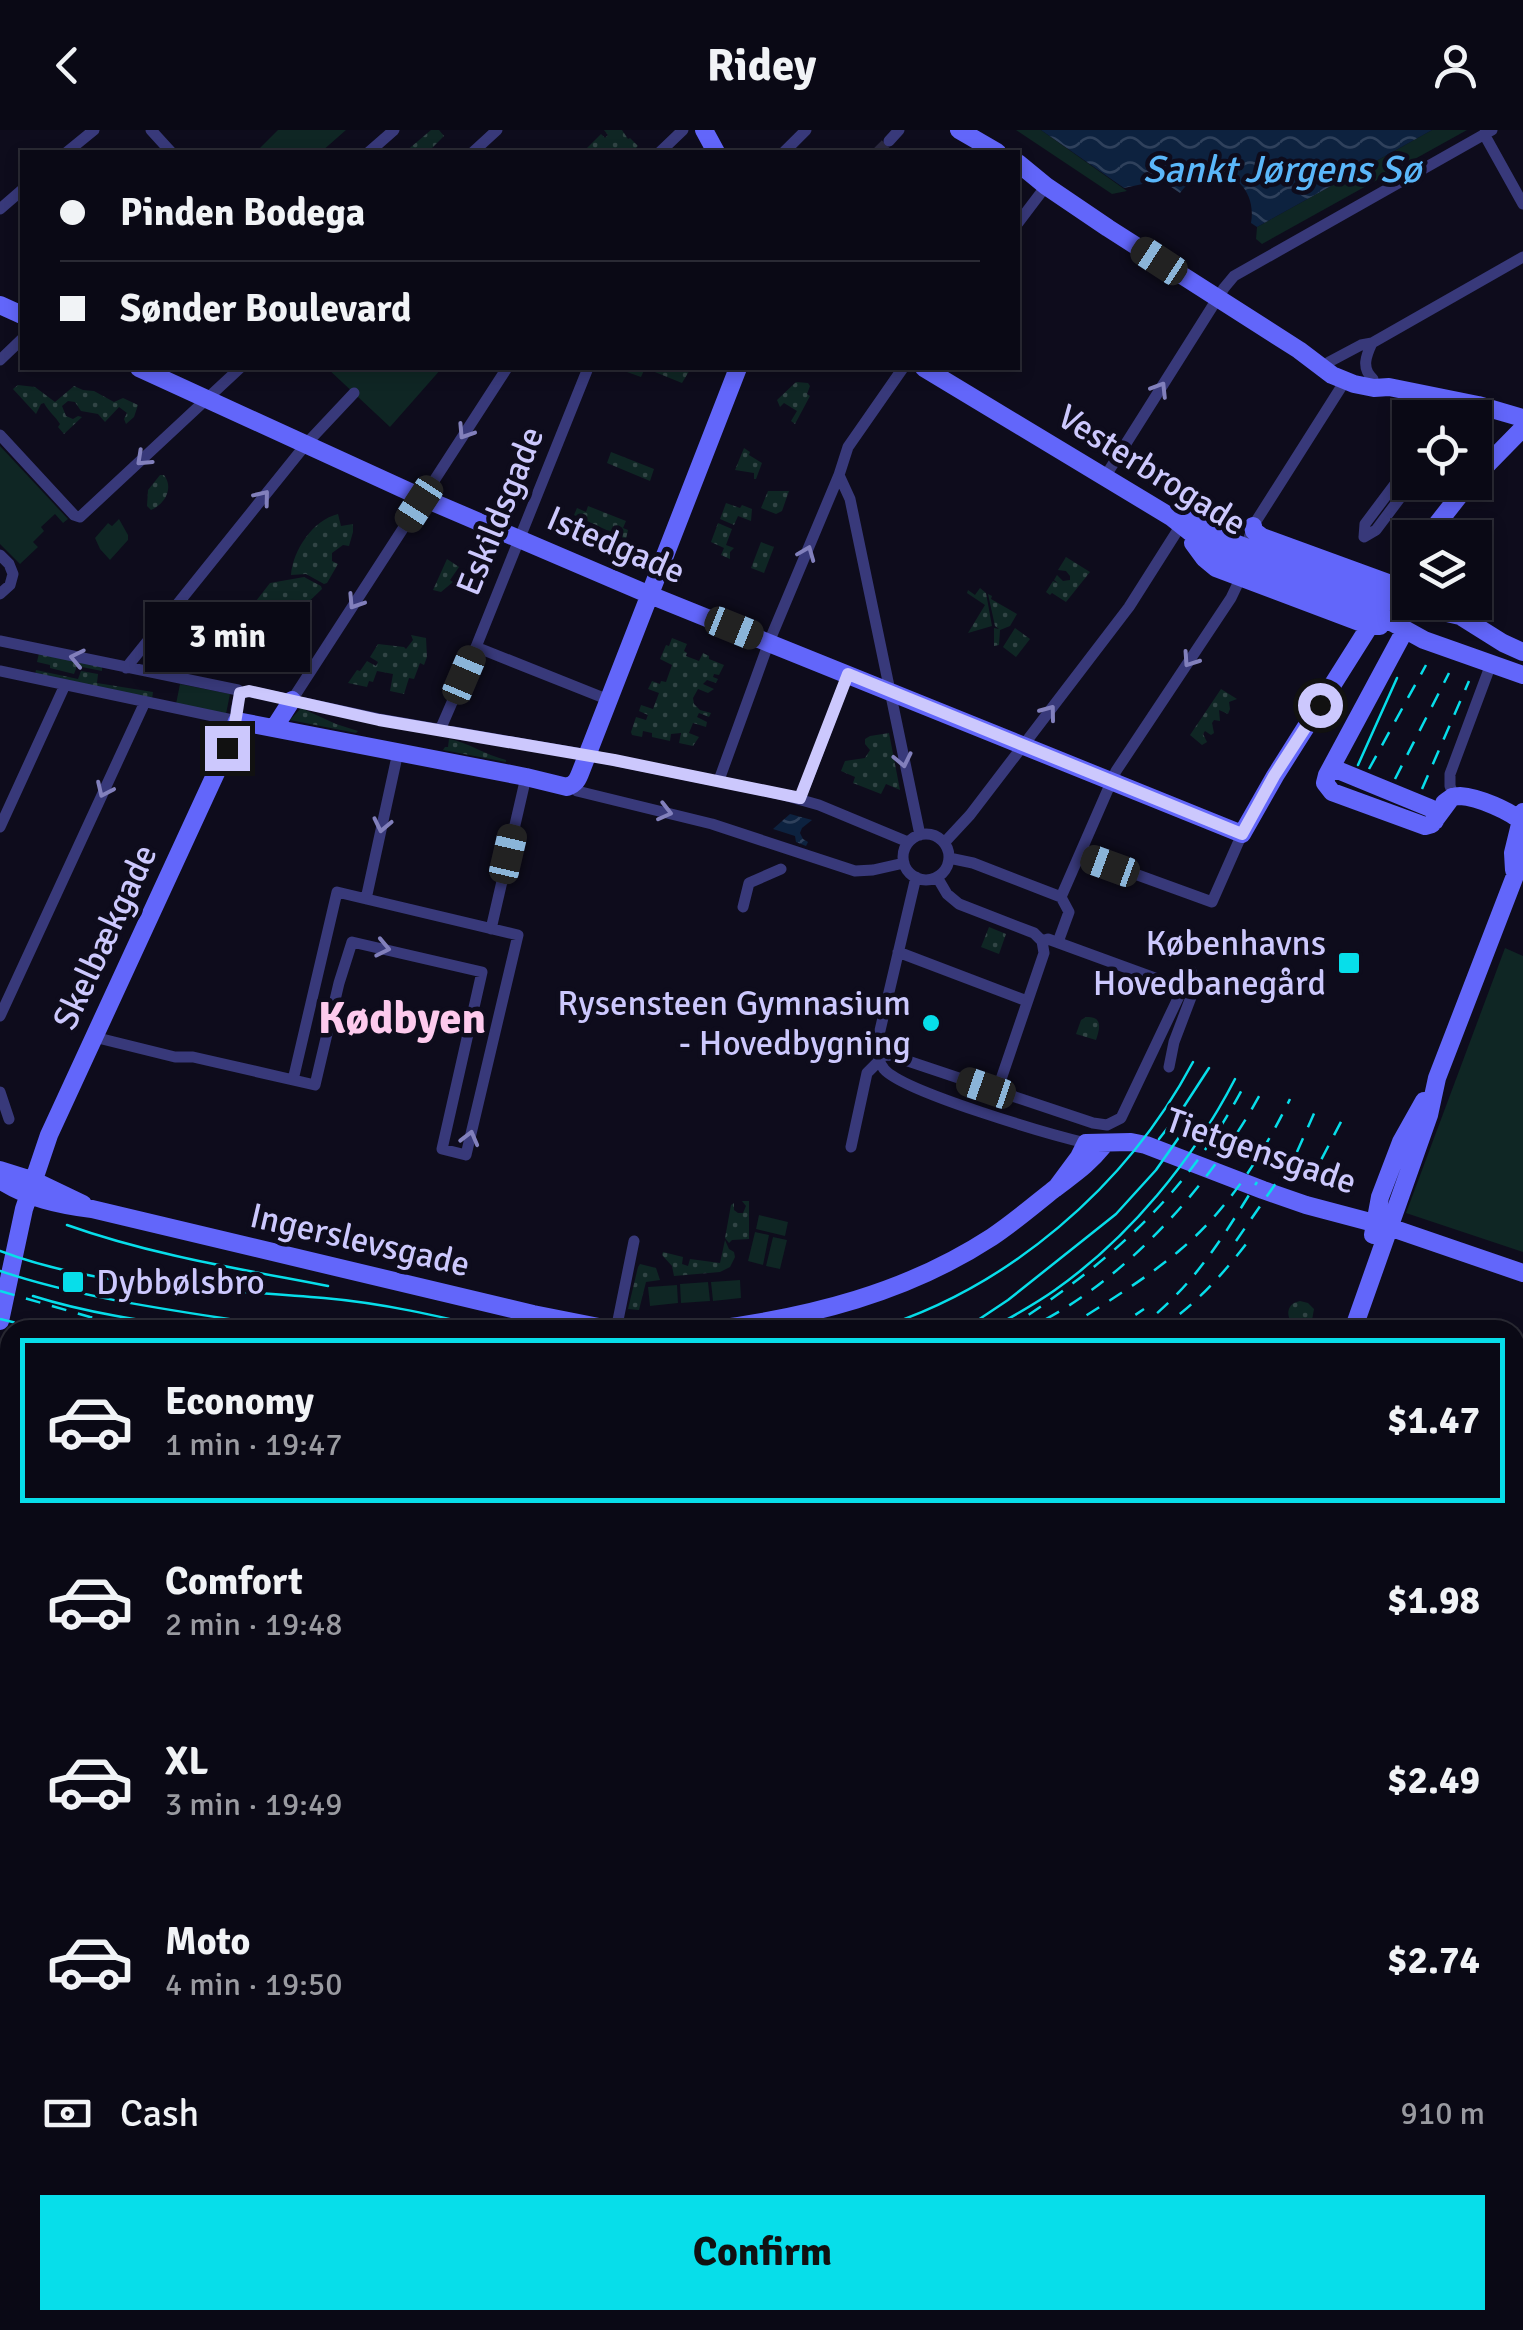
<!DOCTYPE html>
<meta charset="utf-8">
<style>
:root{--surface:#0a0915;--page:#181722;--text:#f1f3f6;--muted:#999aa0;--line:#2a2a34;--accent:#07deea}
body{margin:0;font-family:Signika,sans-serif;background:var(--page);color:var(--text);height:100vh;display:flex;flex-direction:column;font-size:38px;white-space:nowrap}
*{box-sizing:border-box;margin:0}
p{font-size:32px;color:var(--muted)}
.icon{flex:none;width:55px;height:55px;fill:none;stroke:currentColor;stroke-width:2;stroke-linecap:round;stroke-linejoin:round}
.map{position:relative;flex:1;overflow:hidden}
.drawer{position:absolute;left:0px;top:1190px;width:1525px;height:1010px;display:flex;flex-direction:column;background:var(--surface);border-radius:30px 30px 0 0;box-shadow:0 5px 15px #0003,0 0 0 2px var(--line)}
.drawer>*{flex:none}
.top-card{position:absolute;left:20px;top:20px;width:1000px;height:220px;border-radius:0px;box-shadow:0 5px 15px #0003,0 0 0 2px var(--line);display:grid;align-content:center;height:220px;padding:0 40px;background:var(--surface)}
.controls{position:absolute;left:1392px;top:270px;display:grid;gap:20px}
.controls a{display:grid;place-items:center;width:100px;height:100px;border-radius:0px;background:var(--surface);box-shadow:0 5px 15px #0003,0 0 0 2px var(--line);font-size:50px}
.end{position:absolute;width:45px;height:45px;margin:-22px;border:12px solid #ccc8fd;background:#111;box-shadow:0 0 0 5px #111}
.from{border-radius:50%}
.bubble{position:absolute;height:70px;border-radius:0px;background:var(--surface);box-shadow:0 5px 15px #0003,0 0 0 2px var(--line);font-size:32px;font-weight:700;line-height:70px;text-align:center}
.car{position:absolute;width:30px;height:60px;margin:-30px -15px;border-radius:12px;box-shadow:0 0 8px 2px #0007;background:linear-gradient(#222 24%,#8ab4d8 0 40%,#222 0 76%,#8ab4d8 0 86%,#222 0)}
.top-card b{display:flex;align-items:center;gap:35px;height:95px;font-size:38px}
.top-card b+b{border-top:2px solid var(--line)}
.top-card i{width:25px;height:25px;background:var(--text)}
ul{padding:18px 0 0;list-style:none}
li{display:flex;align-items:center;gap:30px;height:165px;margin:0 20px 15px;padding:0 20px;border:5px solid transparent;border-radius:0px}
li div{flex:1}
li b{display:block;font-size:38px}
li em{font-style:normal;font-weight:700}
li.on{border-color:var(--accent)}
li>.icon{width:90px;height:90px;stroke-width:1.5}
.pay{display:flex;align-items:center;gap:25px;height:110px;padding:0 40px;font-size:38px}
.pay p{margin-inline-start:auto}
.primary-button{display:flex;gap:20px;margin-top:auto;padding:20px 40px}
.primary-button a{flex:1;height:115px;border-radius:0px;background:var(--accent);color:#111;font-size:40px;font-weight:700;line-height:115px;text-align:center}
header{display:flex;justify-content:space-between;align-items:center;height:130px;padding:0 40px;background:var(--surface);font-size:45px;font-weight:700}
.map>svg:first-child{display:block}
.grass{fill:url(#grass-dots)}
.park{fill:#0f2624}
.water{fill:url(#water-waves)}
.pier{fill:#0e0c1c}
.lines{fill:none;stroke-linecap:round;stroke-linejoin:round}
.ferry{stroke:#5ab7fa;stroke-width:2.5;stroke-dasharray:12 10;stroke-linecap:butt}
.street-tunnel{stroke:#2a283e;stroke-width:11;stroke-dasharray:11 5.5;stroke-linecap:butt}
.street{stroke:#38397a;stroke-width:11}
.secondary{stroke:#6266fa;stroke-width:18}
.primary{stroke:#b453fa;stroke-width:18}
.tram{stroke:#07deea;stroke-width:2.5}
.rail{stroke:#07deea;stroke-width:2.5;stroke-dasharray:15 12;stroke-linecap:butt}
.oneway{stroke:#8280bc}
.route{stroke:#ccc8fd;stroke-width:12}
.poi-dot{fill:#07deea;stroke:#0e0c1c;stroke-width:4}
.labels{text-anchor:middle;dominant-baseline:central;stroke-width:9;stroke-linejoin:round;paint-order:stroke}
.street-label{font-size:35px;fill:#ccc8fd;stroke:#0e0c1c}
.poi-label{font-size:35px;fill:#ccc8fd;stroke:#0e0c1c;text-anchor:end}
.water-label{font-size:38px;font-style:italic;fill:#5ab7fa;stroke:#0e0c1c}
.district-label{font-size:45px;font-weight:bold;fill:#fdcaed;stroke:#0e0c1c}
</style>
<header><svg class="icon" aria-label="back" viewBox="0 0 24 24"><path d="M15 5l-7 7 7 7"/></svg>Ridey<svg class="icon" aria-label="person" viewBox="0 0 24 24"><circle cx="12" cy="8" r="4"/><path d="M4 21q1-7 8-7t8 7"/></svg></header>
<div class="map">
<svg width="1523" height="2200" viewBox="0 0 1523 2200">
<defs>
<pattern id="grass-dots" width="8" height="8" patternUnits="userSpaceOnUse" patternTransform="scale(2.5)"><rect width="8" height="8" fill="#0f2624"/><path d="M2 2h.1M6 6h.1" fill="none" stroke="#314445" stroke-width="1.8" stroke-linecap="round"/></pattern>
<pattern id="water-waves" width="16" height="10" patternUnits="userSpaceOnUse" patternTransform="scale(2.5)"><rect width="16" height="10" fill="#0d223f"/><path d="M0 5q4-4 8 0t8 0" fill="none" stroke="#2f415c"/></pattern>
</defs>
<rect width="100%" height="100%" fill="#0e0c1c"/>
<path class="grass" d="M431 0H439L444 6 428 22H405Z
M604 0H622L628 9 630 8 638 16 632 22H583L601 4 605 8 608 5Z
M628 238H691L682 253 645 238 641 247 627 242Z
M796 252 808 253 810 256 807 264 810 266 795 294 791 291 797 281 784 273 780 277 777 270Z
M18 255 35 257 55 272 74 256 83 260 94 261 114 272 123 268 138 275 134 287 126 294 124 289 127 283 119 277 105 292 98 284 81 281 75 272 68 271 62 276 66 286 73 289 78 286 82 287 64 304 58 297 60 294C55 286 49 282 44 273L41 274 36 284 13 259Z
M744 318 750 322 749 325 762 333 756 349H754V343L735 340Z
M611 322 654 339 650 351 607 333Z
M160 345H164C174 358 165 374 151 380L147 376 148 360Z
M768 361H789L782 381 776 384 761 378Z
M726 373 740 378 742 375 752 379 751 391 738 386 734 395 720 389Z
M588 376 626 391 623 398 628 400 626 409 574 385 577 378 586 382Z
M338 384 341 396 353 394V402L349 416 343 415 332 423V431L338 434 327 453 324 454 306 444 291 445C293 420 313 390 338 384Z
M718 393 732 399 726 415 734 418 730 422V429L721 425 724 418 711 412Z
M761 412 774 417 764 443 751 438Z
M1066 427 1090 442 1066 472 1052 463 1050 465 1046 462 1053 451 1058 453 1054 450 1057 445 1063 451 1070 450V446L1066 441 1058 440Z
M447 429 459 437 450 450 453 452 441 462 433 460Z
M304 447 321 456 322 459 295 485C286 468 271 472 256 471L270 453Z
M980 458 986 463 992 496 968 503 985 475 967 463 968 460 975 465Z
M988 464 992 466 991 469 1017 484 1010 496 1000 500 999 515 994 516V498L999 499 995 496Z
M260 474 278 475 288 480 295 498 292 517H284V511L270 509 272 504C260 497 254 489 260 474Z
M1015 498 1030 509 1016 527 1003 517Z
M411 505 426 508 427 527 424 535 420 533 414 549 409 548 404 564 390 561 393 544 377 541 373 552 369 551 367 557 348 553 357 540 360 541 367 531 376 536 378 532 370 527 378 514 404 517 406 519 413 510Z
M672 508 687 514 684 521 687 523 686 526 699 531 703 523 709 526V529L724 535 719 545 714 544 713 547 718 549 716 553 707 550 703 554 714 559 708 563 698 559 693 568 694 574 700 580 711 583 709 587 699 583 697 587 707 592 706 597 693 593 689 603 699 607 693 616 679 613 681 603 671 604 670 611 652 607V603L643 601 642 607 632 605 631 602 636 587 646 590 648 585 639 581 641 575 653 579 659 563 648 559 652 551 660 554 661 551 666 552 672 535 660 529 666 515 669 516Z
M39 523 102 536V541L77 536 74 544 50 538V535L37 532Z
M36 540 78 549 81 541 98 544 97 553 153 562 152 569 35 545Z
M1221 559 1237 569 1229 572 1230 579 1228 584 1219 580 1220 591 1214 590 1212 593 1214 603 1211 605 1205 601 1203 604 1207 612 1202 615 1190 605Z
M301 578 336 594 358 601 356 603 290 590Z
M889 603 900 660 886 654 881 664 853 653 855 647 841 641 845 631 865 628 870 620 865 614V609L870 606Z
M449 609C469 613 486 625 506 630V632L443 620 445 617H448Z
M989 797 1006 804 999 824 981 817Z
M1086 887C1103 886 1100 898 1096 910L1076 904 1081 890Z
M742 1071H749V1109L732 1110 729 1113 725 1108 731 1075 734 1073V1080L738 1083H743L746 1076Z
M725 1110 729 1119 734 1122 735 1127 730 1137 720 1142 674 1146 672 1136 662 1125 663 1122 683 1127 682 1134 688 1136 690 1129 720 1133Z
M640 1134 656 1138 660 1150 646 1152 639 1180 628 1179 638 1137Z
M1300 1171 1308 1173 1314 1179 1312 1190 1303 1197 1305 1200H1282L1292 1193C1285 1184 1288 1173 1300 1171Z"/>
<path class="park" d="M278 0H346L321 22H256Z
M1016 0H1041L1127 61 1112 64Z
M1432 0H1467L1262 114 1256 109 1257 97Z
M327 238H442L390 297Z
M0 316 68 389 63 393 55 384 41 397 44 401 33 412 38 417 20 434 0 414Z
M119 389 128 405V410L110 430 100 419 95 408 108 393 112 396Z
M180 554 230 564 226 584 176 574Z
M1505 818 1523 826V1122L1406 1083Z
M759 1085 788 1092 785 1106 756 1099Z
M755 1102 769 1105 763 1135 748 1131Z
M773 1107 787 1110 780 1139 766 1136Z
M740 1150 741 1168 713 1171 711 1152Z
M708 1152 710 1171 681 1173 680 1154Z
M677 1155 678 1173 650 1176 648 1157Z
M1515 2138H1523V2200H508V2190H1515Z"/>
<path class="water" d="M1041 0H1432L1257 97 1251 93C1259 47 1208 25 1180 63L1161 50 1124 58Z
M790 684 812 690 802 698 800 703 803 709 808 712 806 716 796 712 795 706 773 699Z
M10 1559V1654L5 1673 9 1675 8 1679 10 1680V1777L0 1775V1602Z
M1515 1894 1522 1895 1523 1902V2092H1515Z
M10 1896V2183L0 2185V1899Z"/>
<path class="pier" d="M1515 1894 1522 1895 1520 1913 1523 1919V1955L1515 1949Z
M0 1936 10 1977V2023L0 1983Z"/>
<g class="lines">
<path class="ferry" d="M1515 2031H1523
M0 2068 10 2067"/>
<path class="street-tunnel" d="M878 22 889 11"/>
<path class="street" d="M151 0 171 22
M1484 4 1523 74
M889 11 899 0
M67 22 94 0
M369 22 394 0
M473 22 497 0
M660 22 683 0
M784 22 806 0
M0 79 22 60
M1018 93 1046 56
M1372 213C1366 226 1361 238 1373 249
M0 230 22 209
M1329 232 1361 215 1372 213 1523 127
M1448 288 1462 272
M0 305 74 385 80 387 240 238
M1108 342 1224 158 1234 146 1492 0
M839 345 850 369 920 705
M1364 407 1365 394 1410 334
M1364 407 1376 400 1412 352
M1244 423 1253 396 1345 251
M0 425 9 434 13 444 10 455 0 464
M0 511 238 560 240 563 249 561 379 589 588 625 780 664 819 675 908 712
M476 517 609 570
M126 538 307 313 354 263
M0 541 237 591 236 580 240 563
M292 570 507 238
M440 600 476 517 588 238
M719 650 769 512 839 345 848 317 903 238
M572 655 577 661 712 694 855 741 873 740 904 733
M1454 666 1450 656V644L1491 534
M800 669 848 544
M0 697 65 555
M903 727a23 23 0 1 1 46 0a23 23 0 1 1-46 0Z
M944 713 970 685 1129 477 1181 395
M1080 724 1212 772 1242 704
M949 728 973 733 1061 767
M916 747 878 909C876 920 877 930 884 939 903 962 1052 1005 1086 1013
M937 747 947 764 959 774 1034 803 1042 811
M1061 767 1116 641 1231 468 1241 447 1242 441
M366 769 398 622
M743 777 749 753 781 739
M491 799 526 647
M1042 811 1048 809 1193 862 1174 912 1169 937
M1058 812 1069 782 1061 767
M898 822 1027 871
M0 886 145 572
M94 907 175 927H193L315 955 339 853 352 812 482 842 442 1019 466 1025 518 805 337 762 293 950
M878 926 890 925 1093 993 1107 995 1121 988 1191 841
M997 961 1044 823 1042 811
M0 962 9 989
M851 1017 867 943 879 931
M616 1200 634 1111
M1515 1292H1523
M0 1318 10 1321
M1515 1425 1523 1423
M0 1568 8 1538
M1515 1596 1523 1601
M0 1608 10 1611
M1515 1609 1523 1614
M10 1669V1673"/>
<path class="secondary" d="M704 0 716 22
M959 0 997 22
M1018 33 1046 56 1108 98 1299 220 1332 245 1354 254 1374 258 1389 257 1478 275 1523 288
M0 175 22 185
M139 238 423 368 650 465 1242 704 1275 646 1410 432
M924 238 1171 387 1215 422 1377 484 1424 510 1523 545
M1475 347 1523 298
M1187 388 1229 411 1386 469 1460 486 1503 513 1523 522
M1253 396 1254 401 1262 407 1410 461
M1426 408 1470 352
M1193 413 1204 428 1216 438 1370 496H1380
M1405 500 1327 645 1325 653 1332 662 1425 696 1432 694 1452 667
M274 598 292 570
M1327 645 1331 641H1340L1430 678 1435 683V691
M1444 673C1451 668 1452 666 1460 666 1478 667 1511 681 1523 693
M1514 740 1513 723 1523 682
M0 1040 35 1051 83 1074
M0 1050C27 1068 60 1075 92 1079L533 1184 614 1200
M1056 1058 1079 1027 1086 1013 1131 1012 1146 1015 1263 1060 1306 1075 1389 1097 1523 1143
M1373 1105 1380 1067 1401 1012 1424 971
M0 1191 24 1079 49 1005 227 619 237 591 526 647 567 657C576 654 578 649 581 641L738 238
M709 1200C810 1187 906 1163 992 1107 1013 1093 1033 1076 1053 1060 1075 1043 1086 1037 1104 1015
M1353 1200 1429 985 1437 948 1523 725"/>
<path class="primary" d="M0 1456 10 1458
M0 1476 10 1478
M0 1492 10 1494
M0 1511 10 1513
M1515 1778 1523 1779
M1515 1794 1523 1795"/>
<path class="tram" d="M1358 635 1397 548
M1159 1009 1181 981 1209 938
M67 1095C151 1125 240 1139 328 1156
M0 1121C103 1160 216 1158 324 1168 382 1173 439 1186 496 1200
M0 1141C96 1173 198 1183 297 1200
M33 1166C87 1183 143 1191 199 1198
M484 1190 528 1200
M872 1200C1008 1159 1127 1056 1193 932
M963 1200 1008 1170 1116 1084 1156 1040 1194 986
M989 1200C1011 1187 1034 1175 1055 1160 1130 1107 1193 1030 1235 949"/>
<path class="rail" d="M1369 639 1426 535
M1395 649 1449 543
M1422 659 1469 551
M1309 1053 1343 988
M1236 1111 1296 1024 1316 979
M0 1161 90 1187 166 1200
M0 1189 47 1200
M1046 1189C1135 1141 1216 1047 1263 959
M1006 1200C1111 1131 1187 1066 1246 952
M1064 1200C1103 1174 1145 1150 1180 1120 1228 1080 1263 1024 1290 969
M1113 1200 1144 1179
M1136 1200C1192 1159 1222 1109 1257 1052
M1158 1200C1196 1175 1226 1141 1253 1105
M0 1236 10 1239
M0 1262 10 1265"/>
</g>
<defs><path id="oneway-chevron" d="M-2-3.5L2.5 0L-2 3.5" fill="none" stroke-width="1.6" stroke-linecap="round" stroke-linejoin="round" transform="scale(2.5)"/></defs>
<g class="oneway">
<use href="#oneway-chevron" transform="translate(1160 259) rotate(-58)"/>
<use href="#oneway-chevron" transform="translate(465 302) rotate(123)"/>
<use href="#oneway-chevron" transform="translate(143 329) rotate(137)"/>
<use href="#oneway-chevron" transform="translate(263 367) rotate(-51)"/>
<use href="#oneway-chevron" transform="translate(807 423) rotate(-68)"/>
<use href="#oneway-chevron" transform="translate(355 472) rotate(123)"/>
<use href="#oneway-chevron" transform="translate(77 528) rotate(-168)"/>
<use href="#oneway-chevron" transform="translate(1190 530) rotate(124)"/>
<use href="#oneway-chevron" transform="translate(1049 582) rotate(-53)"/>
<use href="#oneway-chevron" transform="translate(903 630) rotate(78)"/>
<use href="#oneway-chevron" transform="translate(104 660) rotate(115)"/>
<use href="#oneway-chevron" transform="translate(665 682) rotate(14)"/>
<use href="#oneway-chevron" transform="translate(382 695) rotate(102)"/>
<use href="#oneway-chevron" transform="translate(383 818) rotate(12)"/>
<use href="#oneway-chevron" transform="translate(470 1008) rotate(-75)"/>
</g>
<g class="lines">
<path class="route" d="M227 618C236 598 236 584 240 563L249 561 379 590 614 630 800 668 848 544 1242 704 1274 646 1320 575"/>
</g>
<g class="poi-dot">
<rect x="1337" y="821" width="24" height="24" rx="5"/>
<circle cx="931" cy="893" r="10"/>
<rect x="61" y="1140" width="24" height="24" rx="5"/>
</g>
<g class="labels">
<g class="street-label">
<text transform="translate(1152 340) rotate(32)">Vesterbrogade</text>
<text transform="translate(500 381) rotate(-68)">Eskildsgade</text>
<text transform="translate(616 415) rotate(23)">Istedgade</text>
<text transform="translate(105 807) rotate(-65)">Skelbækgade</text>
<text transform="translate(1261 1021) rotate(19)">Tietgensgade</text>
<text transform="translate(360 1110) rotate(13)">Ingerslevsgade</text>
</g>
<g class="poi-label">
<text x="1326" y="813">Københavns<tspan x="1326" dy="40">Hovedbanegård</tspan></text>
<text x="911" y="873">Rysensteen Gymnasium<tspan x="911" dy="40">- Hovedbygning</tspan></text>
<text x="96" y="1152" text-anchor="start">Dybbølsbro</text>
</g>
<g class="water-label">
<text x="1282" y="39">Sankt Jørgens Sø</text>
</g>
<g class="district-label">
<text x="402" y="888">Kødbyen</text>
</g>
</g>
</svg>
<div class="controls">
<a><svg class="icon" aria-label="locate" viewBox="0 0 24 24"><circle cx="12" cy="12" r="6"/><path d="M12 2v4M12 18v4M2 12h4M18 12h4"/></svg></a>
<a><svg class="icon" aria-label="layers" viewBox="0 0 24 24"><path d="M12 4l9 5-9 5-9-5zM3 14l9 5 9-5"/></svg></a>
</div>
<i class="end from" style="left:1320px;top:575px"></i>
<i class="end" style="left:227px;top:618px"></i>
<div class="bubble" style="left:145px;top:472px;width:165px">3 min</div>
<i class="car" style="left:1159px;top:131px;rotate:303deg"></i>
<i class="car" style="left:419px;top:374px;rotate:213deg"></i>
<i class="car" style="left:734px;top:498px;rotate:112deg"></i>
<i class="car" style="left:464px;top:545px;rotate:23deg"></i>
<i class="car" style="left:508px;top:724px;rotate:13deg"></i>
<i class="car" style="left:1110px;top:736px;rotate:290deg"></i>
<i class="car" style="left:986px;top:958px;rotate:289deg"></i>
<div class="top-card">
<b><i class="from"></i>Pinden Bodega</b>
<b><i></i>Sønder Boulevard</b>
</div>
<section class="drawer">
<ul>
<li class="on"><svg class="icon" aria-label="car" viewBox="0 0 24 24"><path d="M5 17H2v-5l4-1 3-4h7l3 4 3 1v5h-3M9 17h6M6 11h13"/><circle cx="7" cy="17" r="2"/><circle cx="17" cy="17" r="2"/></svg><div><b>Economy</b><p>1 min · 19:47</p></div><em>$1.47</em></li>
<li><svg class="icon" aria-label="car" viewBox="0 0 24 24"><path d="M5 17H2v-5l4-1 3-4h7l3 4 3 1v5h-3M9 17h6M6 11h13"/><circle cx="7" cy="17" r="2"/><circle cx="17" cy="17" r="2"/></svg><div><b>Comfort</b><p>2 min · 19:48</p></div><em>$1.98</em></li>
<li><svg class="icon" aria-label="car" viewBox="0 0 24 24"><path d="M5 17H2v-5l4-1 3-4h7l3 4 3 1v5h-3M9 17h6M6 11h13"/><circle cx="7" cy="17" r="2"/><circle cx="17" cy="17" r="2"/></svg><div><b>XL</b><p>3 min · 19:49</p></div><em>$2.49</em></li>
<li><svg class="icon" aria-label="car" viewBox="0 0 24 24"><path d="M5 17H2v-5l4-1 3-4h7l3 4 3 1v5h-3M9 17h6M6 11h13"/><circle cx="7" cy="17" r="2"/><circle cx="17" cy="17" r="2"/></svg><div><b>Moto</b><p>4 min · 19:50</p></div><em>$2.74</em></li>
</ul>
<div class="pay"><svg class="icon" aria-label="cash" viewBox="0 0 24 24"><path d="M3 7h18v10H3z"/><circle cx="12" cy="12" r="2"/></svg>Cash<p>910 m</p></div>
<div class="primary-button"><a>Confirm</a></div>
</section>
</div>
